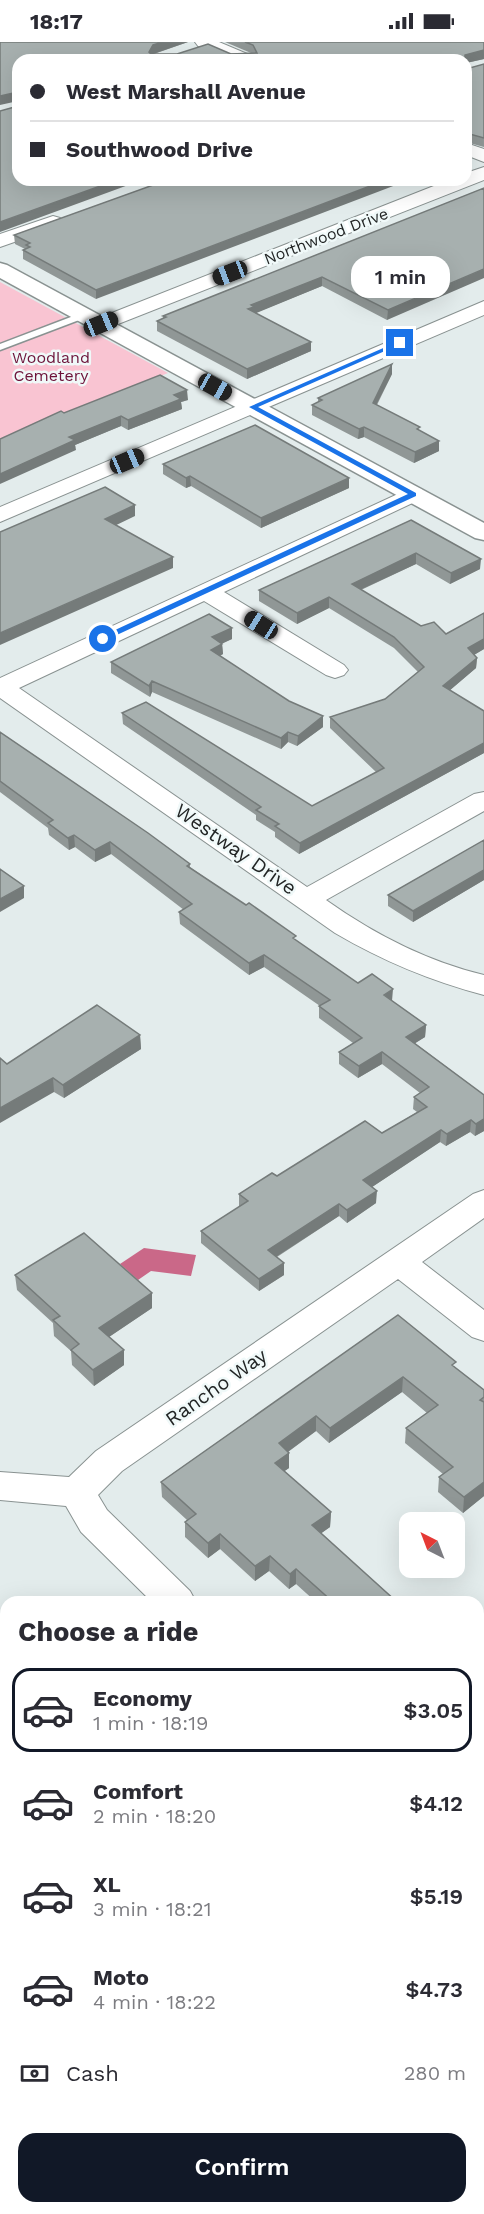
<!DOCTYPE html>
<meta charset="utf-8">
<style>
:root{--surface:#fff;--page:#f7f7f7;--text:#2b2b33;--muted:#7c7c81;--line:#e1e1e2;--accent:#111827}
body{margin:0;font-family:"Work Sans",sans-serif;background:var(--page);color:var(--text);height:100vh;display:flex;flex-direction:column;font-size:22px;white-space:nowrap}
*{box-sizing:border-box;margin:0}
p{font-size:20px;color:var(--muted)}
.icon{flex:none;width:33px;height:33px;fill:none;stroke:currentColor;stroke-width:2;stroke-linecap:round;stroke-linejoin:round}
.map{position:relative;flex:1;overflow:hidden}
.side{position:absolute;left:0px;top:1554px;width:484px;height:618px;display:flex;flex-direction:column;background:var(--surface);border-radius:18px 18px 0 0;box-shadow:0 6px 24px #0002}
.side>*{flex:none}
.banner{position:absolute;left:12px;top:12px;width:460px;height:132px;border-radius:18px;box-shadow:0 6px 24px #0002;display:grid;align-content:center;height:132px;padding:0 18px;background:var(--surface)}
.needle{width:39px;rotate:318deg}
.tools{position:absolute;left:399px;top:1470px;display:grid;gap:12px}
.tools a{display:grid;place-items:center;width:66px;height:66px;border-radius:12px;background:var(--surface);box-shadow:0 6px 24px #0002;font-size:30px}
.end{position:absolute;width:27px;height:27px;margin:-14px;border:8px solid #1a73e8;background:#fff;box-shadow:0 0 0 3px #fff}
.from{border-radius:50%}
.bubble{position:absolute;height:42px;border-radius:18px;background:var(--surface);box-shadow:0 6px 24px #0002;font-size:20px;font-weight:600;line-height:42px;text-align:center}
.car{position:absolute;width:18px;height:36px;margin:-18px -9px;border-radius:8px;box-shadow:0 0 4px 2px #0007;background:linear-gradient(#222 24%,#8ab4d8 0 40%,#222 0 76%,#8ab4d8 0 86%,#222 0)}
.banner b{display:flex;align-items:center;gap:21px;height:57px;font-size:22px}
.banner b+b{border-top:2px solid var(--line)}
.banner i{width:15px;height:15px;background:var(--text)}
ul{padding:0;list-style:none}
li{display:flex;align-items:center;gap:18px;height:84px;margin:0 12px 9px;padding:0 6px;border:3px solid transparent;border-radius:18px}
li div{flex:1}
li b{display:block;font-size:22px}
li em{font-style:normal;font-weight:600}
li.on{border-color:var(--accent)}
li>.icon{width:54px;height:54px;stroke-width:1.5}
h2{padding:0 18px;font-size:27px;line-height:72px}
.pay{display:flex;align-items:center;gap:15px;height:66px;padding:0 18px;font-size:22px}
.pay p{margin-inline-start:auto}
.button{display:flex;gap:12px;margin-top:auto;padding:12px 18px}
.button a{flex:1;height:69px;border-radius:18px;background:var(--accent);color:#fff;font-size:24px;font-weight:600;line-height:69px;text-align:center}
.status{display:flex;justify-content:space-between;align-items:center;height:42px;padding:0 30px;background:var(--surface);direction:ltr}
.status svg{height:16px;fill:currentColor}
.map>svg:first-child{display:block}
.green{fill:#f9c4d2}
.water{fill:#ca6888}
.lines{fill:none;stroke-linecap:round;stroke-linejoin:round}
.lane-casing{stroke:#899291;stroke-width:3}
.street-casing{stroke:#899291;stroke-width:2}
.secondary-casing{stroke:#899291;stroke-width:3}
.lane{fill:#fff;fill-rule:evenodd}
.street{fill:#fff;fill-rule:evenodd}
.secondary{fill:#fff;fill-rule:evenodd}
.wall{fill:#909796}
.shaded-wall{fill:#757b7a}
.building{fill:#a7b0af;stroke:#757b7a;stroke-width:1.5}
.route{fill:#1a73e8}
.labels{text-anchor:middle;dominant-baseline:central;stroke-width:5;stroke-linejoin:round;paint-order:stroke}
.far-street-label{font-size:16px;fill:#222525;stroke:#f0f9f9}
.far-park-label{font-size:16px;fill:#6d133a;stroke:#f0f9f9}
.street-label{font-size:20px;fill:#222525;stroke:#f0f9f9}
</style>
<div class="status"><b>18:17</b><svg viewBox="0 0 49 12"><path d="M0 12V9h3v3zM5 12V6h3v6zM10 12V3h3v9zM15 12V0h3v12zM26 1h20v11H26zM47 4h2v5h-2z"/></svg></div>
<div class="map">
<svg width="484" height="2172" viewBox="0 0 484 2172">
<rect width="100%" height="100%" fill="#e3ecec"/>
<path class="green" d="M0 240 168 331 0 400Z"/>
<path class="water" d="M144 1206 196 1213 191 1234 151 1229 138 1238 120 1222Z"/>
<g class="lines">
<g class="lane-casing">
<path id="lane" d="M84 270 89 273 87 275 0 308V302Z"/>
</g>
<g class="street-casing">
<path id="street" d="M195 0H219L252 14 255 18H231L198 4Z
M466 101 484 107V120L466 113Z
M484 125V138L108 286 101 288 94 286 91 282 94 278 449 138H466V131Z
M53 174 60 176 63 180 60 184 0 205V192Z
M484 259V273L0 480V465Z
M413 445 421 447 425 452 421 457 224 550 344 623 348 628 344 633 335 636 326 633 204 559 19 646 307 845 474 752 484 750V769L326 858C374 892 426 919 484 933V953C430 939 383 919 335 891L0 656V636Z
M484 1148V1176L422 1220 484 1268V1299L472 1295 398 1237 122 1429 98 1453 107 1468 190 1549 196 1560H152L81 1490 66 1464 0 1458V1430L69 1435 96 1409 473 1152Z
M478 1833 484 1835V1876L478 1874Z
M484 2011V2056L478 2058V2013Z
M315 2166H365L362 2172H312Z"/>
</g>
<g class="secondary-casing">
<path id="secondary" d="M0 221 7 223 484 481V498L475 496 0 236Z"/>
</g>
<use href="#lane" class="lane"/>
<use href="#street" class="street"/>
<use href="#secondary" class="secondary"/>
</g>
<path class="wall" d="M0 0H188L154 12 251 11 225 0H484V17L466 21V18H18Z
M484 22V105L466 100V27Z
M167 138 96 257 23 217V208L25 207 15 202 14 193Z
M484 146 387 278 322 244 255 271 311 300V309L247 337 157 289V279L163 277V274Z
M392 332 377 363 420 389 439 409 414 421 364 395 358 397 312 373V363L318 360V356Z
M188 358 181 360 182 367 128 388 121 384 75 403 76 408 64 371Z
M163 422 349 446 261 486 191 444 186 446 163 432Z
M411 478 480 527 450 542 416 522 361 548 421 584 446 592 484 571V607L474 613 477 616 476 626 450 648 484 669V711L299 812 275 795V790L256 778V773L123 682 122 671 312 764 376 730 330 686V675L385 657 418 630 394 606 329 566 297 582 259 559V548Z
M232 586V597L222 601 223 612 220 614 323 685 297 704 288 700 281 707 152 650 150 655 111 631V620Z
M0 690 190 822V825L296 899 358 941 392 959 426 983 425 995 415 1001 484 1053V1089L475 1094 470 1090 446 1104 440 1100 372 1145 376 1161 347 1181 339 1174 277 1215 284 1221V1233L259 1249 201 1201V1189L240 1165 239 1164V1152L277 1134 382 1091 417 1070 413 1067 414 1055 420 1051 382 1022 358 1036 339 1022V1010L353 1001 319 976V964H320L264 925 249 933 180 882 179 870 184 868 111 812 95 820 75 805 69 808 49 793 48 786 0 750Z
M484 798V838L413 880 388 864V853Z
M140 993 141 1007 64 1056 54 1050 7 1022Z
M15 1233 152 1251V1266L109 1295 124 1323 94 1344 72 1323 71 1309 54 1294 53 1281 17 1248Z
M398 1273 455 1326 484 1348V1454L463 1471 438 1450 439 1435 443 1432 405 1401 406 1386 427 1371 402 1350 329 1401 316 1389 288 1410 289 1411V1426L284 1429 331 1470 330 1485 321 1491 397 1560H316L296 1542 289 1547 269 1529 255 1539 220 1507 208 1516 185 1495V1480L187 1478 162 1455 161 1440Z
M478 1605 484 1610V1744L478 1739Z
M6 1749V1837L0 1815V1766L3 1764 1 1753Z
M141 2166H200L194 2172H146Z"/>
<path class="shaded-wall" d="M163 0H188L153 12 149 18V10L153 3Z
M484 8V17L466 21V18H464L465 13Z
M18 50V59L0 63V54Z
M117 138H142L0 190V180Z
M386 138H409L96 257V248Z
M484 227V236L387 278 388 268Z
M322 235V244L254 272 248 267 251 263Z
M311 300V309L247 337V327Z
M392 322V332L372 371 373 361Z
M187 348 188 358 181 360 182 367 128 388V378L174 353Z
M121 374V384L75 403 76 408 0 442V432L69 395Z
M364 385V395L358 397 359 387Z
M439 399V409L414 421 415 410Z
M190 434 191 444 186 446V436Z
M349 436V446L261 486V476Z
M135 463V474L106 488 105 477Z
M416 511V522L351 552 352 542Z
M173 515V526L0 603V591Z
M481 517 480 527 450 542 451 531Z
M329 555V566L297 582V571Z
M232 586V597L213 606 212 595Z
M484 597V607L467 617 468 606Z
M222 602 223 612 211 618V608Z
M477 616 476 626 442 655 443 644Z
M152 639V650L150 655 149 644Z
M323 674V685L297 704 298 694Z
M288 690V700L281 707V696Z
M484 701V711L299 812 300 801Z
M74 793 75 805 69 808 68 796Z
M110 800 111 812 95 820V808Z
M484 828V838L413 880V869Z
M24 844V856L0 870V857Z
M264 913V925L249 933V921Z
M393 947 392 959 384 953Z
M426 983 425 995 406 1007V995Z
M140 993 141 1007 64 1056 63 1043Z
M382 1010V1022L358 1036 359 1024Z
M53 1036 54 1050 0 1081V1066Z
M484 1077V1089L475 1094 476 1082Z
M471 1078 470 1090 446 1104 447 1092Z
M441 1088 440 1100 363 1151V1138Z
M377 1149 376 1161 347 1181V1168Z
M339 1162V1174L268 1220V1208Z
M284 1221V1233L259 1249V1237Z
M152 1251V1266L100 1301 99 1286Z
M124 1308V1323L94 1344 93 1328Z
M403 1335 402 1350 329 1401 330 1386Z
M316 1374V1389L278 1417 279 1401Z
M289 1411V1426L275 1436V1421Z
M484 1440V1454L463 1471 464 1455Z
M331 1470 330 1485 312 1498V1483Z
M220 1492V1507L208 1516V1501Z
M270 1514 269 1529 255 1539V1524Z
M296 1527V1542L289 1547 290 1532Z
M6 2081V2096L0 2101V2086Z
M95 2166H111L104 2172H88Z
M186 2166H200L194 2172H179Z"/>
<path class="building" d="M0 0H163L153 3 149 10 151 12H177L208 2 231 12 257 11 253 3 245 0H484V8L465 13V18H18V50L0 54Z
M484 22V96L466 91V27Z
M18 64V138H117L0 180V69Z
M167 138H386L96 248 23 208 30 205 26 203 30 201 14 193Z
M484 146V227L388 268 322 235 251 263 254 265 248 267 311 300 247 327 157 279 166 275 163 274Z
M392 322 373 361 420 385 417 387 439 399 415 410 364 385 359 387 312 363 322 358 318 356Z
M160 333 187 348 174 353 181 357 128 378 121 374 69 395 75 398 0 432V397L61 369 64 371Z
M255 383 349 436 261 476 190 434 186 436 163 422Z
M105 445 135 463 105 477 173 515 0 591V490Z
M411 478 481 517 451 531 416 511 352 542 421 584 434 580 446 592 484 571V597L468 606 477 616 443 644 484 669V701L300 801 275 784 279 782 256 768 261 765 122 671 146 660 312 764 384 726 330 675 385 657 424 625 394 595 329 555 297 571 259 548Z
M209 572 232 586 212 595 222 602 211 608 289 659 323 674 298 694 288 690 281 696 152 639 149 644 111 620Z
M0 690 148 791 190 822 187 824 246 863 249 861 296 894 293 896 358 941 372 932 393 947 384 953 426 983 406 995 484 1053V1077L476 1082 471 1078 447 1092 441 1088 363 1138 377 1149 347 1168 339 1162 268 1208 284 1221 259 1237 201 1189 248 1159 239 1152 272 1131 277 1134 365 1079 382 1091 427 1065 414 1055 429 1045 382 1010 359 1024 339 1010 362 996 319 964 330 958 264 913 249 921 179 870 192 862 110 800 95 808 74 793 68 796 48 781 53 778 0 739Z
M484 798V828L413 869 388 853Z
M0 827 24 844 0 857Z
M97 963 140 993 63 1043 53 1036 0 1066V1016L7 1022Z
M84 1191 152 1251 99 1286 124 1308 93 1328 71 1308 79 1302 53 1278 60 1274 15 1233Z
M398 1273 456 1320 452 1323 484 1348V1355L480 1358 484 1360V1440L464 1455 439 1435 453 1425 406 1386 438 1363 403 1335 330 1386 316 1374 279 1401 289 1411 275 1421 331 1470 312 1483 397 1560H333L296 1527 290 1532 270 1514 255 1524 220 1492 208 1501 185 1480 196 1472 161 1440Z
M478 1605 484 1610V1728L478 1723Z
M6 1749V1758L1 1753Z
M6 1761V1831L0 1808V1766Z
M0 2056 6 2063V2081L0 2086Z
M0 2105 6 2113V2166H95L88 2172H0Z
M484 2148V2172H467L474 2166H478V2153Z
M151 2166H186L179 2172H156Z"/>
<path class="route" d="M397 300 403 301 258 365 416 451V454L106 598H100V595L408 452 249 365Z"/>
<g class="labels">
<g class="far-street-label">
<text transform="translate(326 194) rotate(-21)">Northwood Drive</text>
</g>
<g class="far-park-label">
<text x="51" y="315">Woodland<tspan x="51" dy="18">Cemetery</tspan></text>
</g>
<g class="street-label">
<text transform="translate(236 807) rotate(35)">Westway Drive</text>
<text transform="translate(216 1345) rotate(-35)">Rancho Way</text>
</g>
</g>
</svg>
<div class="tools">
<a><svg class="needle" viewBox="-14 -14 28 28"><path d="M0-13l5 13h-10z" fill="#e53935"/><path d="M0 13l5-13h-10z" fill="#7c7c81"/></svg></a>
</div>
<i class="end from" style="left:103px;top:597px"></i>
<i class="end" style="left:400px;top:301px"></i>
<div class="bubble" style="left:351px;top:214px;width:99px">1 min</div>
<i class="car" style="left:230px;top:231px;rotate:249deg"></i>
<i class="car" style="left:101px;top:282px;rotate:68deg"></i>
<i class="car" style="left:215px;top:345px;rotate:119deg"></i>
<i class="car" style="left:127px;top:419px;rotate:67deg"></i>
<i class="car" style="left:261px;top:583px;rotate:302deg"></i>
<div class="banner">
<b><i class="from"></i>West Marshall Avenue</b>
<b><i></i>Southwood Drive</b>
</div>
<section class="side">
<h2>Choose a ride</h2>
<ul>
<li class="on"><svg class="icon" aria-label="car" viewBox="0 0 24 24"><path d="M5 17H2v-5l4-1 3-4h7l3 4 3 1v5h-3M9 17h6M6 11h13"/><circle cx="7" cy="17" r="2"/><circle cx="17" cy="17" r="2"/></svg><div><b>Economy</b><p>1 min · 18:19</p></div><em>$3.05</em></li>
<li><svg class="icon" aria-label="car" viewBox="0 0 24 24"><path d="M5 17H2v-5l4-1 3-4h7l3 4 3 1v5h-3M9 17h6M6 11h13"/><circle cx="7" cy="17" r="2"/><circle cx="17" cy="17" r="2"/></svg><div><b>Comfort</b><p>2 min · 18:20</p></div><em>$4.12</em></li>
<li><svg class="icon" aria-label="car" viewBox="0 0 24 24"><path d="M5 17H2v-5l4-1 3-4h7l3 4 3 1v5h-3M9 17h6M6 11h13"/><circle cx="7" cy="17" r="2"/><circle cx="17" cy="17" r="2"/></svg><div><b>XL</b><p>3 min · 18:21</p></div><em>$5.19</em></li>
<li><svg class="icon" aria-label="car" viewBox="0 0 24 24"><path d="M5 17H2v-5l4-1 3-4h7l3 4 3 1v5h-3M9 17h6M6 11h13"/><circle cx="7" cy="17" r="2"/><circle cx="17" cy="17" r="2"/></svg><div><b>Moto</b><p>4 min · 18:22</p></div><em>$4.73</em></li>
</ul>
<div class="pay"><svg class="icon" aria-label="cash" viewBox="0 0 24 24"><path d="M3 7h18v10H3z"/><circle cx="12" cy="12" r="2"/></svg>Cash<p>280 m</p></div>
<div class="button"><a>Confirm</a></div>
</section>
</div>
